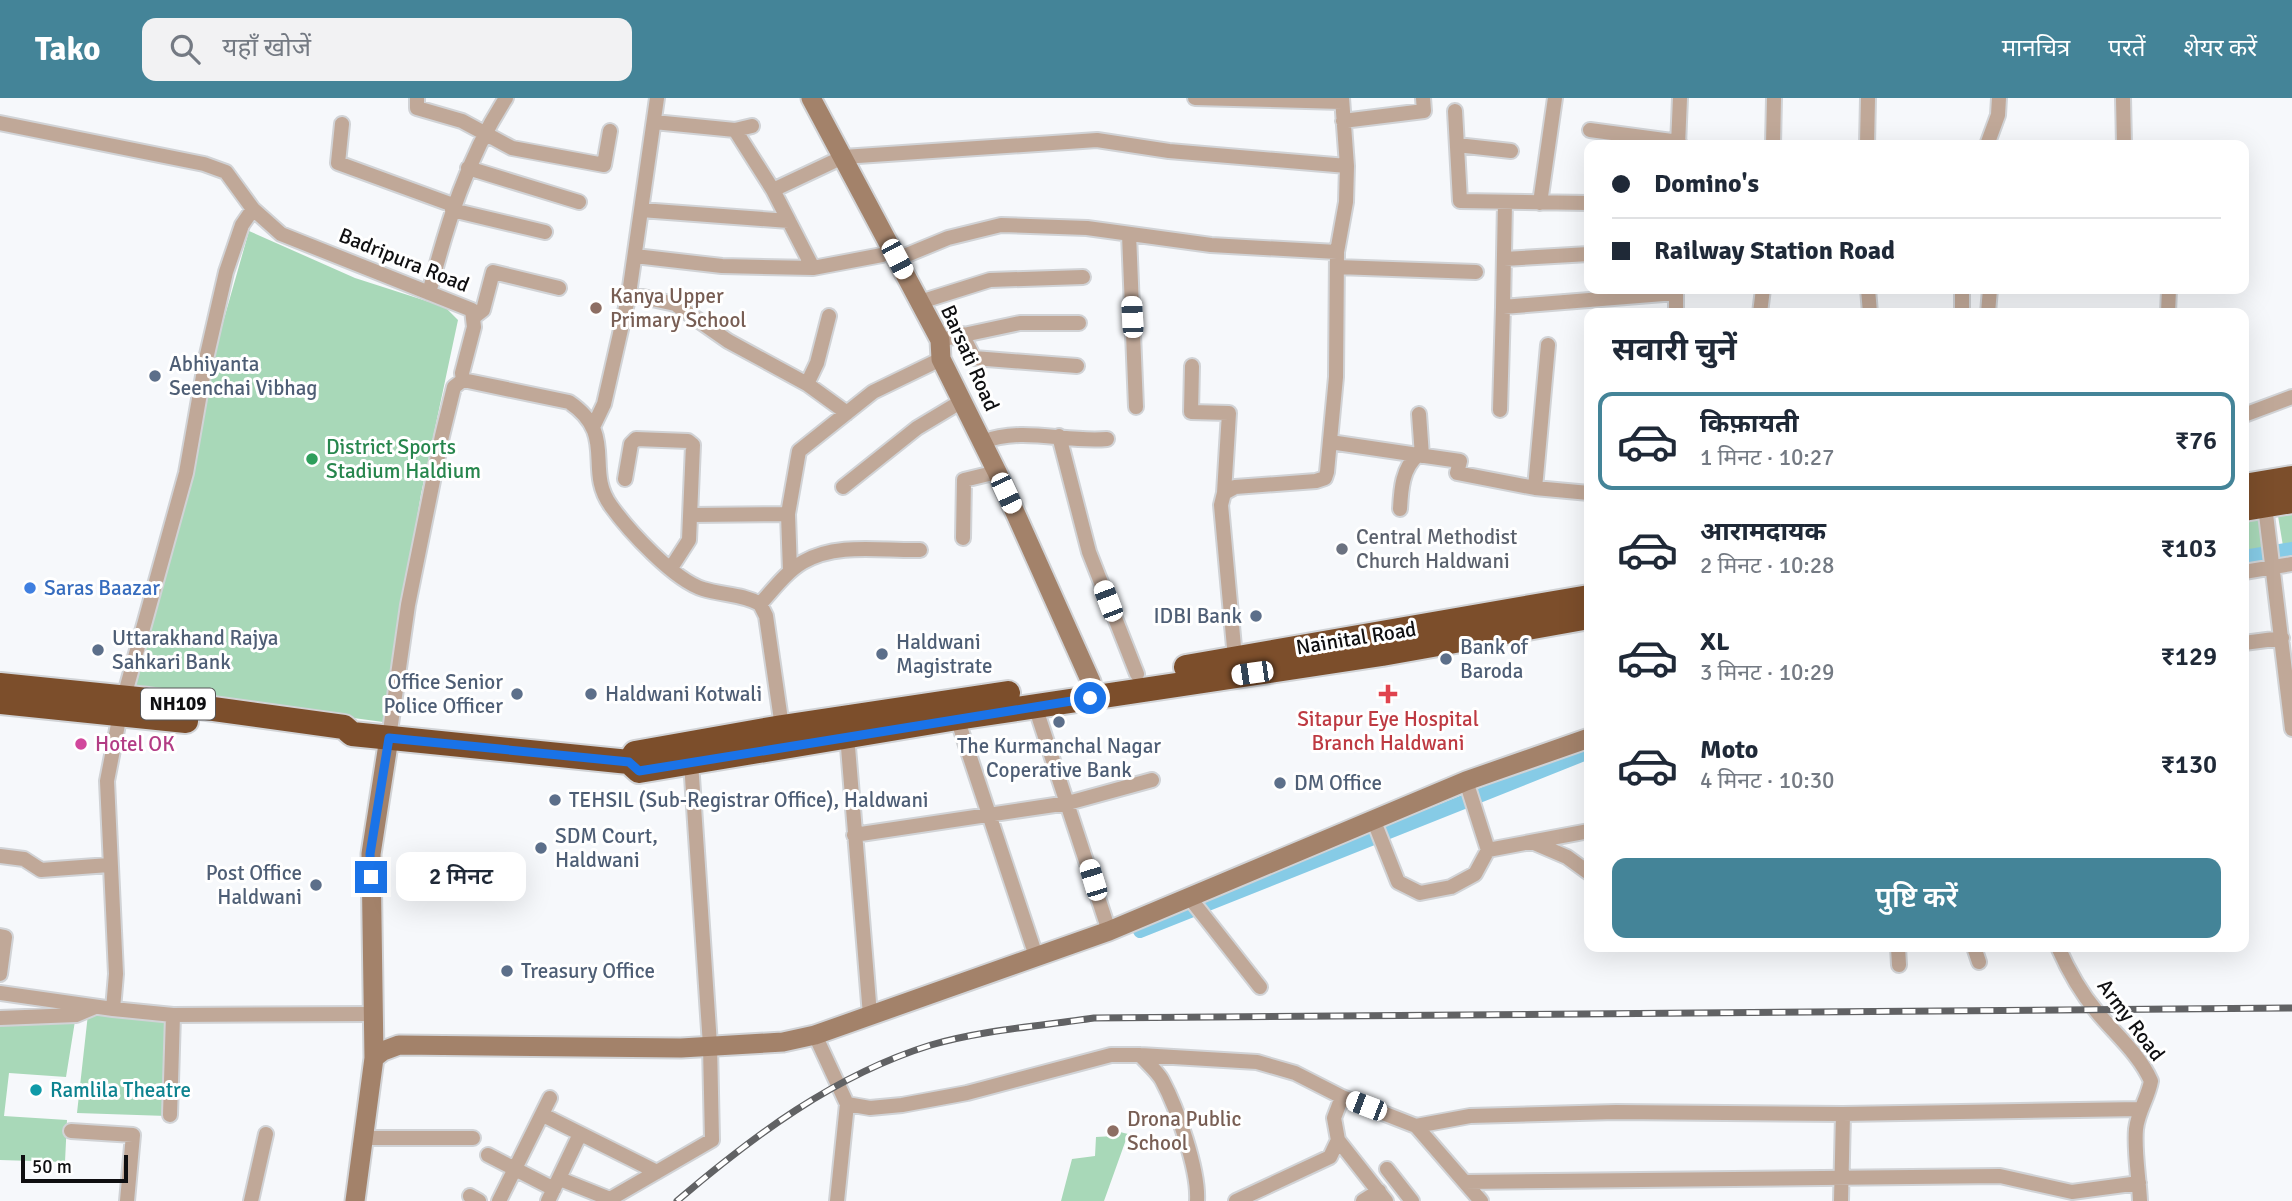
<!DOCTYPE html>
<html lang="hi">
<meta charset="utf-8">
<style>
:root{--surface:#fff;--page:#f2f2f3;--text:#1f2937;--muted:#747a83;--line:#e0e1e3;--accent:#448498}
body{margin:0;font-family:Signika,"Noto Sans Devanagari",sans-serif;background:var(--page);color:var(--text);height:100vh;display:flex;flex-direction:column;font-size:26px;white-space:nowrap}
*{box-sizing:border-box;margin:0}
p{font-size:23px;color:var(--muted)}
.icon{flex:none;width:38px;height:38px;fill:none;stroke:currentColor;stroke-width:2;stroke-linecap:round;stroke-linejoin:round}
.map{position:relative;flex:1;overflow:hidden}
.details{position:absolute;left:1584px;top:210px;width:665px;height:644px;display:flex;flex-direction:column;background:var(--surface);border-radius:14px;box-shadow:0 7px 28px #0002}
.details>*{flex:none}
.top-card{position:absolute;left:1584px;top:42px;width:665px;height:154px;border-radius:14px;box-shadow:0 7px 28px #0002;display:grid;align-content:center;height:154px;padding:0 28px;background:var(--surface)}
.scale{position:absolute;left:21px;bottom:18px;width:107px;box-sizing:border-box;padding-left:7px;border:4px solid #0f0f11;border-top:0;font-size:19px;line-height:24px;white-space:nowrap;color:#0f0f11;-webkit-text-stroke:5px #fff;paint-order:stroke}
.end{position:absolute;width:32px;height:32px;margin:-16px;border:9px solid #1a73e8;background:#fff;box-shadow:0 0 0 4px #fff}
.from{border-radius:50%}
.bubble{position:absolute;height:49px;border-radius:14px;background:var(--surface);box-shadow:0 7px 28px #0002;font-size:23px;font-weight:600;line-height:49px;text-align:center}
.car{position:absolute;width:21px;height:42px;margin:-21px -10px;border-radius:9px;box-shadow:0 0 5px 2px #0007;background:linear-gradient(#fff 24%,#345 0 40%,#fff 0 76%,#345 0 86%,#fff 0)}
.top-card b{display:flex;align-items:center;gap:24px;height:66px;font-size:26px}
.top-card b+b{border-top:2px solid var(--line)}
.top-card i{width:18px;height:18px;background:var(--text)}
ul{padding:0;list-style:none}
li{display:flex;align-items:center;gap:21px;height:98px;margin:0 14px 10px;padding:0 14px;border:4px solid transparent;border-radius:14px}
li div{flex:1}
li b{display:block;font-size:26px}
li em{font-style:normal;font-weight:600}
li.active{border-color:var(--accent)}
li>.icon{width:63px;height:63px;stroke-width:1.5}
h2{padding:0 28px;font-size:32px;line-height:84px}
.action{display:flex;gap:14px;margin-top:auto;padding:14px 28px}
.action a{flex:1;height:80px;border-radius:14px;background:var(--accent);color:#fff;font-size:28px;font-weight:600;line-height:80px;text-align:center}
header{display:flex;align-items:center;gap:42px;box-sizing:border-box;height:98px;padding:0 35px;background:var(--accent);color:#fff}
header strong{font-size:33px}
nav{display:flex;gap:38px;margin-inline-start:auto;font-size:24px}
.search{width:490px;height:63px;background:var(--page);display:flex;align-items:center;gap:18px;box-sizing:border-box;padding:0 24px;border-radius:14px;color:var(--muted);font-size:26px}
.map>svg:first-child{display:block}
.green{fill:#a8d8b8}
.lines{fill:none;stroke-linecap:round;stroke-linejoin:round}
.canal{stroke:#86cbe6;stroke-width:14}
.street-casing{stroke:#d1d3d6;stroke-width:18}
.secondary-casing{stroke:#d1d3d6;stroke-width:23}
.highway-casing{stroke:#d1d3d6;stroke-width:28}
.street{stroke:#c0a898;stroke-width:14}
.secondary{stroke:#a3826a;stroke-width:19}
.highway{stroke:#7c4e2b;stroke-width:24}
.rail-casing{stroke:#616264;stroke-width:7}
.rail{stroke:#fff;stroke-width:4.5;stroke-dasharray:13;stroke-linecap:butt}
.route{stroke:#1a73e8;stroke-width:9}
.education-dot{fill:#8d6e63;stroke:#fff;stroke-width:2.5}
.service-dot{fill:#5c6f8a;stroke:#fff;stroke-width:2.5}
.leisure-dot{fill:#2e9e5b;stroke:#fff;stroke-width:2.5}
.worship-dot{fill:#6b7280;stroke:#fff;stroke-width:2.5}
.shop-dot{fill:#3f7fe0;stroke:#fff;stroke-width:2.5}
.health-dot{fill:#e0444e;stroke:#fff;stroke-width:2.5}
.hotel-dot{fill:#d1479c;stroke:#fff;stroke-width:2.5}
.culture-dot{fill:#0f9aa8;stroke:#fff;stroke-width:2.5}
.labels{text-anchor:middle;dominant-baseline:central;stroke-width:6;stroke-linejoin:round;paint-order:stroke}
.shield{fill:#fff;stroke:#575758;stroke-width:2}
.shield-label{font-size:19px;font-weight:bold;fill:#0f0f11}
.street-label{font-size:21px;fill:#0f0f11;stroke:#fff}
.education-label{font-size:21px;fill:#785e54;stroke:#fff;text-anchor:start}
.service-label{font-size:21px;fill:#4e5e75;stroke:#fff;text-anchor:start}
.leisure-label{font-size:21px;fill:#27864d;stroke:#fff;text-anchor:start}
.worship-label{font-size:21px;fill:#5b616d;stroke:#fff;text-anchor:start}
.shop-label{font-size:21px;fill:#366cbe;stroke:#fff;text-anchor:start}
.health-label{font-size:21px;fill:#be3a42;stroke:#fff}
.hotel-label{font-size:21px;fill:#b23c85;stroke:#fff;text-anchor:start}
.culture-label{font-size:21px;fill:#0d838f;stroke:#fff;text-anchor:start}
</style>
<header>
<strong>Tako</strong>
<div class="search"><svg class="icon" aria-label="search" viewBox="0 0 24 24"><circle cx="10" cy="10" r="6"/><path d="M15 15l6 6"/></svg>यहाँ खोजें</div>
<nav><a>मानचित्र</a><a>परतें</a><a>शेयर करें</a></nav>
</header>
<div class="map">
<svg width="2292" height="1103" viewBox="0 0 2292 1103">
<rect width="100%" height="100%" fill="#f6f8fb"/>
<path class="green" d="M249 133 355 180 445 209 458 222 421 396 383 624 133 590 191 386 216 249Z
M2292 410V447L2283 448 2277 412Z
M2261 413 2265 450 2244 453V416Z
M88 916 169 923 167 1018 77 1015Z
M75 923 66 979 9 975 4 1018 67 1022 65 1064 0 1062V927Z
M1116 1033 1128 1036 1104 1103H1061L1072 1061 1095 1058 1096 1039 1114 1038Z"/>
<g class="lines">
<path class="canal" d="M2244 459 2292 451
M1140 833 1589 654"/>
<g class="street-casing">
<path id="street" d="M417 0V10L462 23 512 50 604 67 610 33
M1195 0 1342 4
M2123 0 2124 47
M1455 13 1460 103 1589 105
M1343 23 1424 13 1423 0
M654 24 735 32 752 28
M0 25 204 66 226 74 253 111 281 136 472 212 474 229 462 275 463 282 569 304C618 337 584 371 611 408 629 433 674 482 703 491 722 497 743 496 760 506L766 518 782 629
M342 26 338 65 453 107
M735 32 773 92 813 170 882 157 891 151
M1590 32 1679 44
M1457 47 1511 53
M1678 47 1680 0
M1773 47 1774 0
M1867 47 1868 0
M1987 47 1998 17 1999 0
M468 70 579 104
M773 92 843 59 1097 42 1169 53 1347 68
M1505 104 1503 209 1676 195
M1540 105 1555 0
M452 112 545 134
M641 112 789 123
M1129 136 1136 309
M635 158 722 168 813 170
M897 161 948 140 1001 127 1087 130 1211 147 1337 154
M1504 161 1589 156
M1337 169 1476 174
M1676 191V215
M1868 191 1870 215
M429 195C447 126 467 60 506 0
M629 196 675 206 728 243 807 286 847 315
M920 204 990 182 1083 179
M1760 215 1763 191
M1962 215V191
M1988 215 1990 191
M2168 215 2169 191
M474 219 483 212 493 174 559 190
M962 236 974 260 1077 268
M940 242 1020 225H1079
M1192 268 1191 314 1229 315 1224 395
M807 286 817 265 829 218
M1500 312 1503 209
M1419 316 1422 358
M2244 317 2292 299
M594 327 604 306 629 196 657 0
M1059 338 1089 454 1137 576
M982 344C1024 328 1065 345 1107 341
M1330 344 1418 357
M625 381 631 346 636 341 688 343 693 347 689 442 671 470
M843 389 917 330 962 303
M1535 390 1548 247
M2265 408 2292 631
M1400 411C1401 392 1402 370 1418 357L1460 363 1457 375 1535 390 1589 395
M692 417 788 416
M963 440 964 382 997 374
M790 473 788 416 799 353 873 294 941 261
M2244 474 2292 466
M760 506C773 492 786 474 803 464 837 444 882 453 920 452
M2244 545 2282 540
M1235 560 1221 407 1224 395 1235 389 1316 383 1325 380 1327 374 1336 279 1337 154 1346 104 1347 68 1342 0
M124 599 186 375 206 261 226 174 242 127 253 111
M1035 608 1109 833
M957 620 1036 858
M847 637 870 917
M389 640 408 507 442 338 454 289 463 282
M1466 683 1488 752 1589 733
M1373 721 1398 784 1420 795 1451 789 1475 776 1488 752
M854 737 1068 705 1152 682
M1532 744 1567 759 1589 775
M0 758 24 761 41 772 109 767
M1189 799 1260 889
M0 838 5 839 0 876
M1898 849 1899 867
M1974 849 1979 864
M2058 849C2068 872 2081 895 2097 914 2116 937 2139 956 2151 983 2148 1000 2138 1013 2136 1031 2134 1053 2139 1080 2140 1103
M0 895 113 911 116 876 107 683 120 616
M113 911 173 917 374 916
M0 920 76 917 95 909
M815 937 847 1006 870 1010 902 1007 967 995 1111 957H1140L1257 964 1295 975 1342 999 1416 1028 1470 1018 1616 1014 1843 1016 2140 1011
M1140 957C1147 965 1157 973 1162 982 1177 1010 1199 1072 1197 1103
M170 1017 173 917
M543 1017 657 1074
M1416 1028 1481 1103
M71 1033 133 1037 127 1103
M365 1040H473
M1338 1042 1386 1103
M488 1057 554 1091
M1387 1071 1412 1103
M560 1081 610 1101 712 1042 710 947 691 664
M1465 1084 2000 1078 2072 1094 2139 1085
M470 1098 479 1103
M251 1103 266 1036
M499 1103 550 1000
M548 1103 580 1036
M837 1103 847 1006
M1236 1103 1330 1059 1338 1042 1334 1020 1342 999
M1363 1103 1379 1093
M1841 1103 1843 1016"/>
</g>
<g class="secondary-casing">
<path id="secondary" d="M811 0 940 242 941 261 997 374 1091 584
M374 960 383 953 399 947 681 950 783 944 815 937 1109 833 1466 683 1589 640
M355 1103 374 960 371 756 389 640"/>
</g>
<g class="highway-casing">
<path id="highway" d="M2244 388 2292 380
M2244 411 2292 403
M1186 569 1589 499
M0 587 148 602 344 629 352 636 629 664 639 673 957 620 1382 556 1589 519
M0 604 186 623
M629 664 635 655 782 629 1008 595"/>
</g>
<use href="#street" class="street"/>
<use href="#secondary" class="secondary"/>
<use href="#highway" class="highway"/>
<g class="rail-casing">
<path id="rail" d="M677 1103C752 1039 834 977 931 947 983 932 1040 928 1094 920L2292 910"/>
</g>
<use href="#rail" class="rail"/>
</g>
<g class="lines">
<path class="route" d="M371 779 370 756 389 640 629 664 639 673 1090 600"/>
</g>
<g class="education-dot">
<circle cx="596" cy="210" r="7"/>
<circle cx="1113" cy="1033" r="7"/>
</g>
<g class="service-dot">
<circle cx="155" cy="278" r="7"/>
<circle cx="1256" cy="518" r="7"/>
<circle cx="98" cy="552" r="7"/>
<circle cx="882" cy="556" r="7"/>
<circle cx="1446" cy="561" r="7"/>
<circle cx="517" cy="596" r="7"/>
<circle cx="591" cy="596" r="7"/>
<circle cx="1059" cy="624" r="7"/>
<circle cx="1280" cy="685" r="7"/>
<circle cx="555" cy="702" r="7"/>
<circle cx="541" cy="750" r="7"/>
<circle cx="316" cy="787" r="7"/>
<circle cx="507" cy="873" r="7"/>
</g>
<circle class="leisure-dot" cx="312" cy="361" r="7"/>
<circle class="worship-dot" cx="1342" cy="451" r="7"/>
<circle class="shop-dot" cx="30" cy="490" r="7"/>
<path class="health-dot" d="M1384.5 585.5h7v7h7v7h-7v7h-7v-7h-7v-7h7z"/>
<circle class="hotel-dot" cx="81" cy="646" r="7"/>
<circle class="culture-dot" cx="36" cy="992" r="7"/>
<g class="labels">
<rect class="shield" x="141" y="590.5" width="74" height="31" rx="5"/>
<g class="shield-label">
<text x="178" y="606">NH109</text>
</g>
<g class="street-label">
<text transform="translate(404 162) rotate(22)">Badripura Road</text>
<text transform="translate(970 260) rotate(66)">Barsati Road</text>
<text transform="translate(1356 540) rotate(-9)">Nainital Road</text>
<text transform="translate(2131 922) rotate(53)">Army Road</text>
</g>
<g class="education-label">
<text x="610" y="198">Kanya Upper<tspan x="610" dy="24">Primary School</tspan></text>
<text x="1127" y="1021">Drona Public<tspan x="1127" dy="24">School</tspan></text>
</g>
<g class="service-label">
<text x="169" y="266">Abhiyanta<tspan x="169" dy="24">Seenchai Vibhag</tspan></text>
<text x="1242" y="518" text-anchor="end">IDBI Bank</text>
<text x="112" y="540">Uttarakhand Rajya<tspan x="112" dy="24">Sahkari Bank</tspan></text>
<text x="896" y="544">Haldwani<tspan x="896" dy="24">Magistrate</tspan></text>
<text x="1460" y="549">Bank of<tspan x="1460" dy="24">Baroda</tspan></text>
<text x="503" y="584" text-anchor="end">Office Senior<tspan x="503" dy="24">Police Officer</tspan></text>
<text x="605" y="596">Haldwani Kotwali</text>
<text x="1059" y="648" text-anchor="middle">The Kurmanchal Nagar<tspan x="1059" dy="24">Coperative Bank</tspan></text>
<text x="1294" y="685">DM Office</text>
<text x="569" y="702">TEHSIL (Sub-Registrar Office), Haldwani</text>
<text x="555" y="738">SDM Court,<tspan x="555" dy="24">Haldwani</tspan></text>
<text x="302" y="775" text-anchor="end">Post Office<tspan x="302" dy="24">Haldwani</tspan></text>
<text x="521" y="873">Treasury Office</text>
</g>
<g class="leisure-label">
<text x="326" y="349">District Sports<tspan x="326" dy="24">Stadium Haldium</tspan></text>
</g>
<g class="worship-label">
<text x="1356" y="439">Central Methodist<tspan x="1356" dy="24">Church Haldwani</tspan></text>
</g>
<g class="shop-label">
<text x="44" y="490">Saras Baazar</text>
</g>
<g class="health-label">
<text x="1388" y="621">Sitapur Eye Hospital<tspan x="1388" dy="24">Branch Haldwani</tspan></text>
</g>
<g class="hotel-label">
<text x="95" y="646">Hotel OK</text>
</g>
<g class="culture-label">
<text x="50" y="992">Ramlila Theatre</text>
</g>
</g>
</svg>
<div class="scale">50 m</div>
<i class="end from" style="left:1090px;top:600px"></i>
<i class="end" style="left:371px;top:779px"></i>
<div class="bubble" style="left:396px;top:754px;width:130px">2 मिनट</div>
<i class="car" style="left:897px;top:161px;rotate:152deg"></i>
<i class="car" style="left:1132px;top:219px;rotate:357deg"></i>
<i class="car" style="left:1006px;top:395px;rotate:155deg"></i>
<i class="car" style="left:1108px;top:503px;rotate:339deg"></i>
<i class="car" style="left:1252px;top:575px;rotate:262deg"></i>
<i class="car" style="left:1093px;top:782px;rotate:343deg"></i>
<i class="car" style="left:1366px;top:1008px;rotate:291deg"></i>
<div class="top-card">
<b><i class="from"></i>Domino's</b>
<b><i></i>Railway Station Road</b>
</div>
<section class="details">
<h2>सवारी चुनें</h2>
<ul>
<li class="active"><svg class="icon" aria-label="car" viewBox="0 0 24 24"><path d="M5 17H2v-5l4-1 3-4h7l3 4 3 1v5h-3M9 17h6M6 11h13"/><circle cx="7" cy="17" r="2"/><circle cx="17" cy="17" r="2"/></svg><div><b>किफ़ायती</b><p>1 मिनट · 10:27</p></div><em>₹76</em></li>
<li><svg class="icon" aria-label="car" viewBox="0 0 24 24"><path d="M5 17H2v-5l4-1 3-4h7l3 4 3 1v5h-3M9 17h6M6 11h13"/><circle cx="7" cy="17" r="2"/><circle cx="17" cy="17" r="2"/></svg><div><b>आरामदायक</b><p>2 मिनट · 10:28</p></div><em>₹103</em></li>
<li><svg class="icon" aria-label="car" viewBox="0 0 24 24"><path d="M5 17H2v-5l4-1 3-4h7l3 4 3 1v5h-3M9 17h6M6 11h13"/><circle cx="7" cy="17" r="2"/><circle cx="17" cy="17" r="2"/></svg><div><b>XL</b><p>3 मिनट · 10:29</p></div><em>₹129</em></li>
<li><svg class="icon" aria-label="car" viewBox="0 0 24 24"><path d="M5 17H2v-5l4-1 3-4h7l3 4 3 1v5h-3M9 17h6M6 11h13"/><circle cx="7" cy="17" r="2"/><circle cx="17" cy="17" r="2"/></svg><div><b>Moto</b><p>4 मिनट · 10:30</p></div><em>₹130</em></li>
</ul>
<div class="action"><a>पुष्टि करें</a></div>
</section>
</div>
